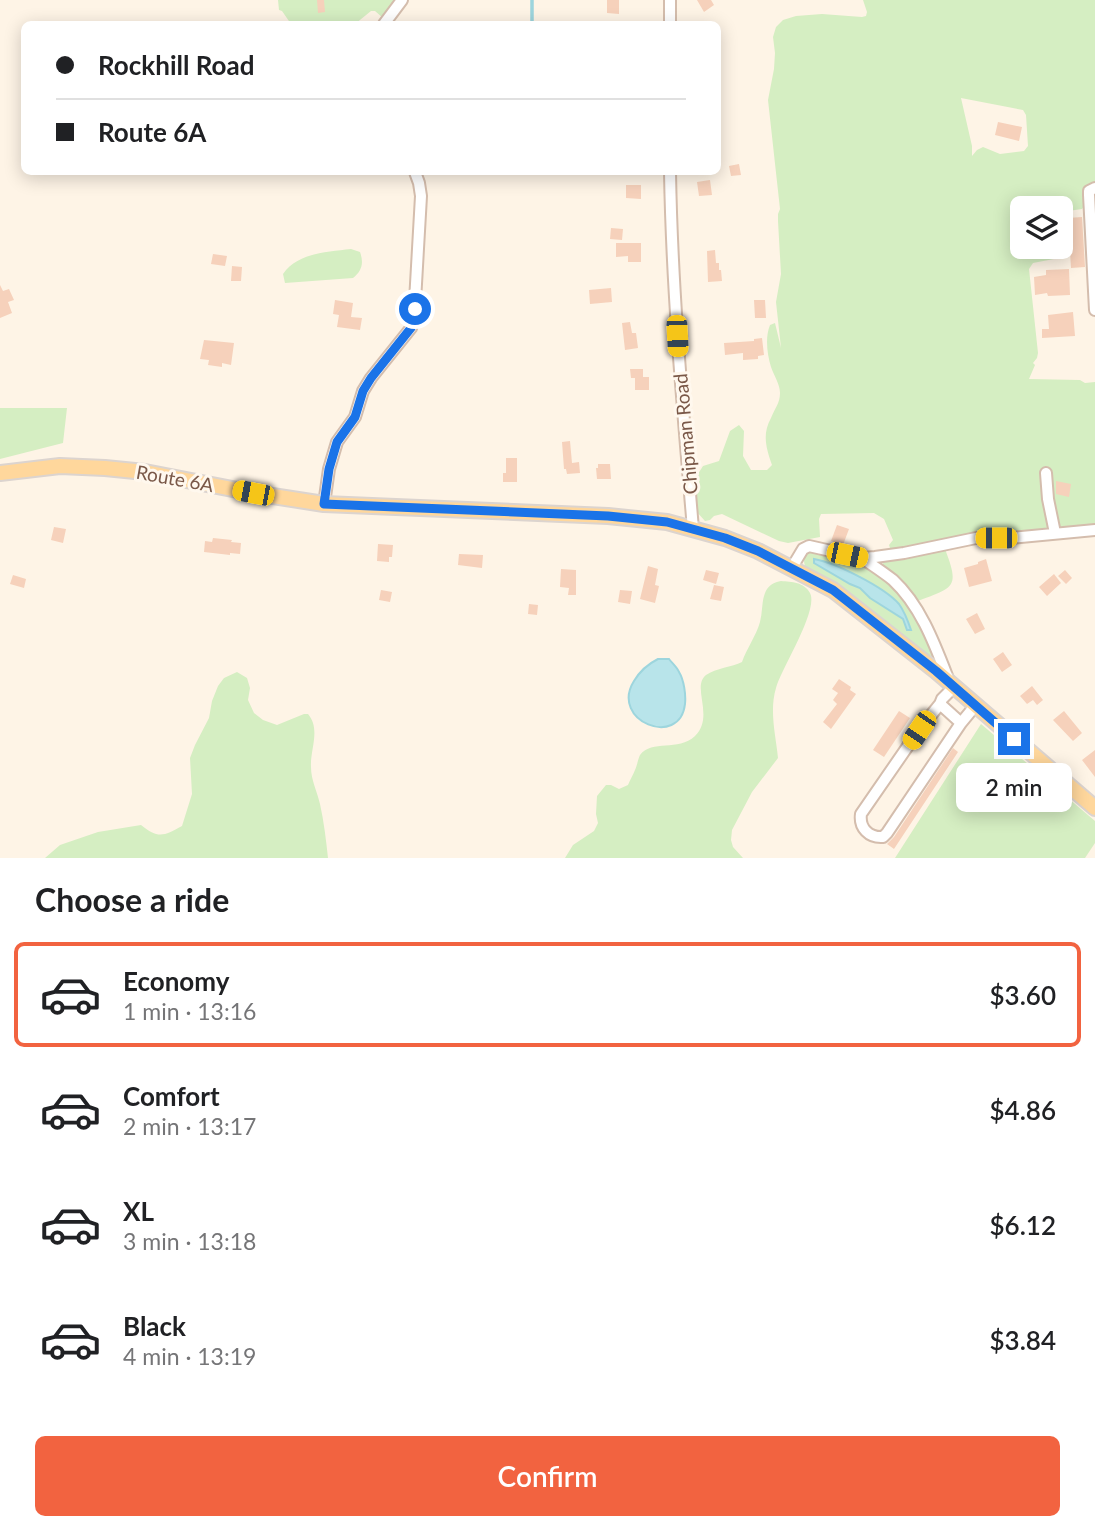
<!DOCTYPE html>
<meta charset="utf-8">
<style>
:root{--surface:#fff;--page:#f6f6f6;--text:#202124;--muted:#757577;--line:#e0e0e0;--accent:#f26340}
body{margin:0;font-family:Lato,sans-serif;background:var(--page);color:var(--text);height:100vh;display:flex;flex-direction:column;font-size:26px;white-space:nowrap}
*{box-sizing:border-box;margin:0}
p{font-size:23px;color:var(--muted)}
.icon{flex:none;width:38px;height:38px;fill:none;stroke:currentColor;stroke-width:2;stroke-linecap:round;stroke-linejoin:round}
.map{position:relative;height:858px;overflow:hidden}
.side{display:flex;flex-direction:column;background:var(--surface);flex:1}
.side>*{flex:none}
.top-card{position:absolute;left:21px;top:21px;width:700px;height:154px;border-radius:10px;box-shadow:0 4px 18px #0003;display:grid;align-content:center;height:154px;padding:0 35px;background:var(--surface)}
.buttons{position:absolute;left:1010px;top:196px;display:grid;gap:14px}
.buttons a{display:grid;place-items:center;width:63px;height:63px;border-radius:10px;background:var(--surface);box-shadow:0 4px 18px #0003;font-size:35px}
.end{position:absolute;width:32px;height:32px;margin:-16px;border:9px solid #1a73e8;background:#fff;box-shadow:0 0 0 4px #fff}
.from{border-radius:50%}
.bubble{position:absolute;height:49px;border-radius:10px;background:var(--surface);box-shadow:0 4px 18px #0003;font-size:23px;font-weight:600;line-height:49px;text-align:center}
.car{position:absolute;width:21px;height:42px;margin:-21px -10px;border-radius:9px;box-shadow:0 0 5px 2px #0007;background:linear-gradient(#f5c518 24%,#345 0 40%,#f5c518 0 76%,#345 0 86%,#f5c518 0)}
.top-card b{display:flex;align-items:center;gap:24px;height:66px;font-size:26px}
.top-card b+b{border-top:2px solid var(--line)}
.top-card i{width:18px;height:18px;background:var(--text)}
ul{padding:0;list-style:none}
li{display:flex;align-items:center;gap:21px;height:105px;margin:0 14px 10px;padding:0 21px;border:4px solid transparent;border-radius:10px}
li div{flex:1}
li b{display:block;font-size:26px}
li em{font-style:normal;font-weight:600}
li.on{border-color:var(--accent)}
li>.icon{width:63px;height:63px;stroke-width:1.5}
h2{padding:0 35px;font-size:32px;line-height:84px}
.action{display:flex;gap:14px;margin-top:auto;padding:14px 35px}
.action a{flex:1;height:80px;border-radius:10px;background:var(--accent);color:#fff;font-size:28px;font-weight:600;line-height:80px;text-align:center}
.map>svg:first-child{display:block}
.green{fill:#d5eec2;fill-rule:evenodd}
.water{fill:#b8e4ea;stroke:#9dd5dd;stroke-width:2}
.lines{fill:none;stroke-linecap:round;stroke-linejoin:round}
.stream{stroke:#9dd5dd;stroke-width:3.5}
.building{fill:#f6d1bb}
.minor-casing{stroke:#d4bdad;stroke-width:14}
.major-casing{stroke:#dcd4cf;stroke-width:18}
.minor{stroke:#fff;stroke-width:10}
.major{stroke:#ffd79c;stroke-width:14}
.route{stroke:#1a73e8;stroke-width:9}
.labels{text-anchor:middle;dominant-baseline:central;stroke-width:6;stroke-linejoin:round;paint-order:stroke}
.street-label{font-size:19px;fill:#7a5848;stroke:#fff8ee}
</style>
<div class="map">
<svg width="1095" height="858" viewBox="0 0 1095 858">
<rect width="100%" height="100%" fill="#fef4e6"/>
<path class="green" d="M278 0H397L383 18 375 11H371L355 24H291L282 11 279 10Z
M863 0H1095V182L1087 186 1083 191 1085 205 1082 209 1068 211 1063 216 1064 254 1059 258 1033 263 1029 269 1038 353 1037 358 1033 363 1035 365 1029 379 1080 380 1085 383 1095 382V527L990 534 894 551 890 548 889 545 893 540 884 519 874 513 821 514 819 519 820 537 788 543 779 541 722 514 714 516 710 520 705 521 696 511 693 501 696 477 703 466 719 461 730 431 739 425 744 431 743 456 751 470H767L772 465C766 448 762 434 771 418 775 408 780 403 780 393 780 384 774 376 771 367 767 354 765 337 770 325L775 323 781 348 776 302 781 274 778 221V214L780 209 768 100 774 69 775 53 773 37 776 27 783 20 796 16 822 14 862 17 866 16 867 12ZM961 98 1023 110 1026 115 1028 146 1024 151 1000 154 983 147 977 150 972 156V146ZM1022 208H1060V247H1022Z
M351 249 360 252C364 263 362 271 353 278L285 283 283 274C297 253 327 252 351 249Z
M0 408H67L63 443 0 459Z
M945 549C960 588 954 587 918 601L899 580 883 565V560Z
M809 552C828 555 855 561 872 571 909 591 926 635 946 670L806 568C803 562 803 556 809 552Z
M781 581C792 582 804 582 810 593 819 610 781 669 776 688 769 711 776 736 778 758L752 792 732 830 731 840 733 847 743 858H565L573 845 594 831 598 823 596 814 597 796 606 785H611L619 789 628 785C630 780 633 775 635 770 637 766 638 759 640 755 652 739 678 752 695 736 715 716 691 687 706 675 716 668 732 667 742 662 747 648 756 636 760 622 763 611 761 599 767 589 771 584 775 582 781 581Z
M237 672 247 678 250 688 248 700 254 713 263 720 277 725 304 714H308C321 729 310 750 311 767 311 780 317 791 320 804 324 822 326 840 328 858H45L60 845 98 832 141 825C158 839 164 836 182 826L192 794 190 758 195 745 209 718 212 701 218 686 224 678Z
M981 724 1095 821V843L1085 858H895Z"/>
<path class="water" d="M814 559C836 563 884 587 899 604 904 611 908 621 911 630H907L903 619 870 598 860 588 850 584 814 563Z
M658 659H669C672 663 677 667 679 672 684 680 686 695 685 704 680 749 609 721 634 681 640 671 648 664 658 659Z"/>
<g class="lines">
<path class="stream" d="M532 0V24"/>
</g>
<path class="building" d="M317 0H324L325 12 318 13Z
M607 0H619V14L607 13Z
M697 0H711L714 5 704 12Z
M998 122 1022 127 1019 141 995 135Z
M739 164 741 175 731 176 729 166Z
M710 180 712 195 699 196 697 182Z
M626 185H641V199L626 198Z
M1082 217 1085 267 1071 268 1068 218Z
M611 228 623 229 622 240 610 239Z
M616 243H641V262H628V256L616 257Z
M715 250 716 263H719V270H721L722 281 708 282 707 251Z
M213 254 227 256 225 266 211 264Z
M232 266 242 267 241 281H231Z
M1069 269 1070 295 1048 296 1047 293 1035 295 1034 277 1046 275V270Z
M0 285 3 291 9 289 14 300 8 302 12 313 0 318Z
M611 288 612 302 590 304 589 290Z
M335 300 353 303 351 317 362 318 360 330 337 327 339 315 333 314Z
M754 300H765L766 318H755Z
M1073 312 1075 336 1042 338V329H1049L1048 315Z
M630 322 632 333H636L638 348 625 350 622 323Z
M762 338 764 355 758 356V359L743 360V353L725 355 724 343 754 341V339Z
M204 340 234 343 231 365 222 363V367L208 365 209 360 200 359Z
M630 369H643V377H649V390H635V378H631Z
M570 441 572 463 579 462 580 473 567 474 566 469H564L562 442Z
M506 458H517V482H503V473H506Z
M598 464H610L611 479H597L596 468H598Z
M1056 481 1071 484 1069 497 1056 494Z
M837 525 849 529 843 545 831 541Z
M54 527 66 529 63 543 51 540Z
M213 538 232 540 231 542 241 543 240 554 230 553V555L204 552 205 541 212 542Z
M378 544 393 545 392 557H389V562L377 561Z
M459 554 483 555 482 568 458 565Z
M986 559 992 581 969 587 964 568 978 564V562Z
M648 566 658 569 655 585 659 586 655 603 640 599Z
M561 569 576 570V595H568L569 588 560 587Z
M706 570 719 573 716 584 703 580Z
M1065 570 1072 578 1066 584 1058 576Z
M1054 574 1061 583 1047 596 1039 587Z
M13 575 26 579 24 588 10 584Z
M714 585 724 587 721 601 710 599Z
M381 590 392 592 390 602 379 600Z
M620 590 632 591 630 604 618 602Z
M529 604 538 605 537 615 528 614Z
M977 613 985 629 975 634 966 619Z
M1003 652 1012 665 1002 672 993 659Z
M839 679 851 687 850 690 856 694 831 729 823 722 837 704 833 700 838 693 832 689Z
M1032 686 1043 700 1037 705 1033 700 1027 704 1020 696Z
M899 711 910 718 884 757 873 750Z
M1064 711 1082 733 1073 741 1053 720Z
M953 748 958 752 894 849 887 844 894 837Z
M1095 750V777L1082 760Z"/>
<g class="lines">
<g class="minor-casing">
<path id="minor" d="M384 24 402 0
M670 24V0
M670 172C672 291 683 410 693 529
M1095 188 1089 191V195L1095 310
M1046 473 1048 499 1055 533
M324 504 329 469 337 442 355 417 363 391 371 378 411 328 414 319 421 196 419 183 415 172
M862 558C872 565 883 572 893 580 921 606 935 645 949 681
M791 569 803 549 809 546 862 558 875 557 904 553 976 538H1011L1095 530
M954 687 942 699 940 704 961 723 975 706
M940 704 919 730 861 814C859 828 869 838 883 837L887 833 961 723"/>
</g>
<g class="major-casing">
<path id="major" d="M0 473 60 466 105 468 145 472 253 493 324 504 608 516 667 522 725 538 758 551 833 590 936 671 1095 808"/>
</g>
<use href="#minor" class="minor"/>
<use href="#major" class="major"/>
</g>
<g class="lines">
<path class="route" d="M415 309 411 328 371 378 363 391 355 417 337 442 329 469 324 504 608 516 667 522 725 538 758 551 833 590 936 671 1014 739"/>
</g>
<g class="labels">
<g class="street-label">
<text transform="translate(685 434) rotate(-95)">Chipman Road</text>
<text transform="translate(175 478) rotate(10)">Route 6A</text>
</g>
</g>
</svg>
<div class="buttons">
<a><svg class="icon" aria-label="layers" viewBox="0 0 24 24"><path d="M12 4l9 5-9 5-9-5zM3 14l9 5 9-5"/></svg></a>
</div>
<i class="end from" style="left:415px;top:309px"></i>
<i class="end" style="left:1014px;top:739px"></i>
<div class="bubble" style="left:956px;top:763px;width:116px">2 min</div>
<i class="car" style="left:677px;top:336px;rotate:177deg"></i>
<i class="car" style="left:253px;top:493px;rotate:281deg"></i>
<i class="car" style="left:996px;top:538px;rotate:270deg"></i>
<i class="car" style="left:847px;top:555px;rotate:102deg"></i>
<i class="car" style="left:919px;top:730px;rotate:214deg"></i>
<div class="top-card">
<b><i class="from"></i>Rockhill Road</b>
<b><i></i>Route 6A</b>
</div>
</div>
<section class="side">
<h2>Choose a ride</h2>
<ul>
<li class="on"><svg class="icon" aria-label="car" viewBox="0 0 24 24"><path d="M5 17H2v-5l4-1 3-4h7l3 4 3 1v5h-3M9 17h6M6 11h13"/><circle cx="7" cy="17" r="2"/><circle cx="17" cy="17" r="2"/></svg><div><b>Economy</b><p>1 min · 13:16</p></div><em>$3.60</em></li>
<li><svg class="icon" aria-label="car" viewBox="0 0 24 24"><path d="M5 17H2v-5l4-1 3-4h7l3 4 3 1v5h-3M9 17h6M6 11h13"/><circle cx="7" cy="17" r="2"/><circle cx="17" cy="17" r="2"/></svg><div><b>Comfort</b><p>2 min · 13:17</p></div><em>$4.86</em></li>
<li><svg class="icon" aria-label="car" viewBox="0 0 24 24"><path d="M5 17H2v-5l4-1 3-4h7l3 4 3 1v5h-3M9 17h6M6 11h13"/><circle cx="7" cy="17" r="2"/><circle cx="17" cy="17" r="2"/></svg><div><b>XL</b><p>3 min · 13:18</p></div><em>$6.12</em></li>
<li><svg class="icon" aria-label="car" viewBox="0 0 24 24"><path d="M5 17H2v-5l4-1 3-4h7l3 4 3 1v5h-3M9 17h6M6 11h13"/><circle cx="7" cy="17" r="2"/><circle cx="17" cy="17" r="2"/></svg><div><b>Black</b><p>4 min · 13:19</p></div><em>$3.84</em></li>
</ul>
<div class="action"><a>Confirm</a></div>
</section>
